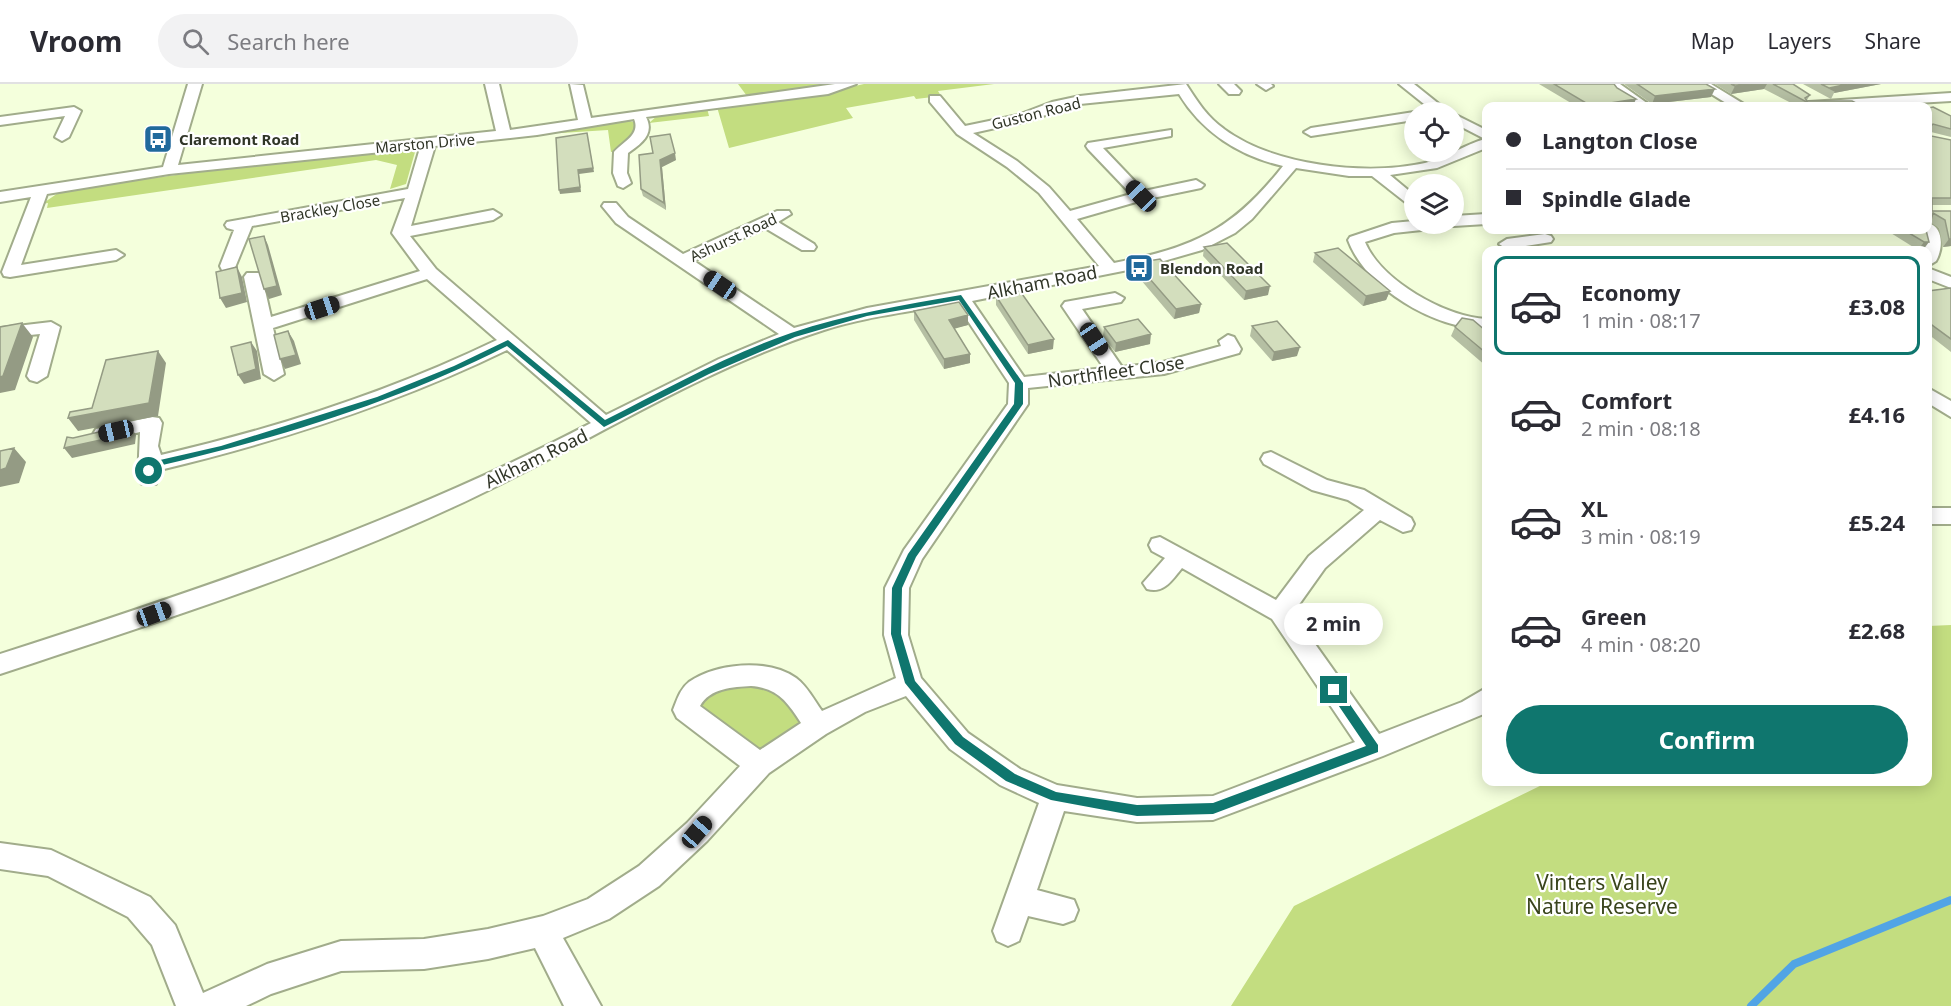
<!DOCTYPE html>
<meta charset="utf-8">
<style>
:root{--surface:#fff;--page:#f2f2f3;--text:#2b2b33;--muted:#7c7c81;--line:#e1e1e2;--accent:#0f766e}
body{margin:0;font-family:"Noto Sans",sans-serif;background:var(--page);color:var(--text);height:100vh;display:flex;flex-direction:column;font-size:22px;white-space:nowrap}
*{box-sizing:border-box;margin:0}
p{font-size:20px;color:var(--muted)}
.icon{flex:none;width:33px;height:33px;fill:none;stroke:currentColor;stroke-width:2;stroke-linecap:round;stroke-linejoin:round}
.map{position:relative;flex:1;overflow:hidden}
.details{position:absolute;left:1482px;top:162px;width:450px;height:540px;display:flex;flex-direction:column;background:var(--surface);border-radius:12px;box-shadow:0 3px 15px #0003}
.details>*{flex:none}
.guide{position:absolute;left:1482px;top:18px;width:450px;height:132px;border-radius:12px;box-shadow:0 3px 15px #0003;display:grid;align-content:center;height:132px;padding:0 24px;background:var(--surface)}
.tools{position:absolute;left:1404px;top:18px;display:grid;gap:12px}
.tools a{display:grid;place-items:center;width:60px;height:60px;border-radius:50%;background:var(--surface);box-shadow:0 3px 15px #0003;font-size:30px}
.end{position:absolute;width:27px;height:27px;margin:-14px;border:8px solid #0f766e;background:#fff;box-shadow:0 0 0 3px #fff}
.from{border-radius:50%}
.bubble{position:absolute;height:42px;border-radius:21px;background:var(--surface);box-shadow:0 3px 15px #0003;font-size:20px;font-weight:700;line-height:42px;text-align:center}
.car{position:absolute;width:18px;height:36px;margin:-18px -9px;border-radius:8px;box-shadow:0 0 4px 2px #0007;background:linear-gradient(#222 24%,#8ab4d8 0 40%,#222 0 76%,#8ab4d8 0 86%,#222 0)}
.guide b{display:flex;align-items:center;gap:21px;height:57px;font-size:22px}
.guide b+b{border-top:2px solid var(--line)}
.guide i{width:15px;height:15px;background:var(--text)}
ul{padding:10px 0 0;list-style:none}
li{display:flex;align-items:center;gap:18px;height:99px;margin:0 12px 9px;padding:0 12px;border:3px solid transparent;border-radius:12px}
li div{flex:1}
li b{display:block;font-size:22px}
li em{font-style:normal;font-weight:700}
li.on{border-color:var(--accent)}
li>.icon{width:54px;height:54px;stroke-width:1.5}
.cta{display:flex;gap:12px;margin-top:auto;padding:12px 24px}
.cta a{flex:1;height:69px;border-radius:36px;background:var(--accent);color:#fff;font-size:24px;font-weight:700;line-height:69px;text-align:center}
header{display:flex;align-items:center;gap:36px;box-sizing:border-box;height:84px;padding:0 30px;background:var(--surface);border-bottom:2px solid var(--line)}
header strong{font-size:28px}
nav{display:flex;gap:33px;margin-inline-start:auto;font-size:21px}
.search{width:420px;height:54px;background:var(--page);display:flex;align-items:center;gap:15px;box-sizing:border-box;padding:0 21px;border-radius:33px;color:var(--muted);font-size:22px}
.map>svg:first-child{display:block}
.green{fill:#c3dd80}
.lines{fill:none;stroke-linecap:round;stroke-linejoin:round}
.stream{stroke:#51a4e5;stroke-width:8}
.minor-casing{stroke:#a1ac8b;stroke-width:4}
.minor{fill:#fff;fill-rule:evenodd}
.wall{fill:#b5bfa3}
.shaded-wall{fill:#949b84}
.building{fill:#d3debd;stroke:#949b84;stroke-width:1.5}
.route{fill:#0f766e}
.labels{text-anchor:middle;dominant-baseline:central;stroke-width:4.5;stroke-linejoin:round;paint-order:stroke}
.far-street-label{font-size:15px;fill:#303527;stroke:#fff}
.far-poi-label{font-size:15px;font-weight:bold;fill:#303527;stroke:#fff;text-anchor:start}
.street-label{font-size:18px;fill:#303527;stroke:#fff}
.near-park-label{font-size:21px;fill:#39441c;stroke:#fff}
</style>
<header>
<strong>Vroom</strong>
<div class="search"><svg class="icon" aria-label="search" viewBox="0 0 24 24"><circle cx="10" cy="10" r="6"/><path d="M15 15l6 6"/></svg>Search here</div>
<nav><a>Map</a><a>Layers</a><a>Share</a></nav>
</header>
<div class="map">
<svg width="1951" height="922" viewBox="0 0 1951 922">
<rect width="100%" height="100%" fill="#f4ffdc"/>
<path class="green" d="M738 0H836L759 13 747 12Z
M864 0H994L938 7 941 12 916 15 914 12 846 24 853 34 729 64 717 23 801 14Z
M707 24 709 32 649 39 658 31Z
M627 36 636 39 637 48 617 67 611 68 608 46 561 49 563 45Z
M407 65 415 68 406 100 390 105 397 81 376 76 47 124 48 119 42 120 61 107 79 104 303 74Z
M1951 541V922H1231L1294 822 1548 698H1928V542Z
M769 593 817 642 759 681 686 626 691 613Z"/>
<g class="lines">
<path class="stream" d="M1751 922 1794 880 1951 816"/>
<g class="minor-casing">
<path id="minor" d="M188 0H202L178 81 496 47 485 0H499L510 46 578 36 570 0 583 1 591 34 835 0H856L828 10 646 33C655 50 641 60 628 69L627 89 631 99 623 104 618 102 613 89 614 68C622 58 641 51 634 35L537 51 435 62 411 142 493 126 501 131 493 136 410 152 436 185 606 331 719 275 779 250 616 139 602 122 604 119H616L628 133 683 170 777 127H789L791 130 778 138 814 160 816 163 814 166H802L765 144 694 177 794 244 867 224 1099 182 1039 109 1007 83 957 50 930 18V12H940L965 42 1018 31 1052 18 1080 12 1186 0C1197 17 1207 33 1224 45 1274 82 1366 92 1425 79 1446 74 1464 61 1485 55L1454 39V30L1486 46V64L1437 84 1390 91 1414 111V123L1409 121 1372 92H1349L1296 84 1252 135 1235 149 1202 166 1143 183 972 217 1024 293 1104 284 1062 222 1065 218 1115 209 1124 214 1121 218 1082 225 1122 283 1163 278 1221 262 1219 257 1228 251 1234 253 1241 265 1239 269 1164 290 1028 304V320L922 475 909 504 908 551 921 594 968 649 1020 685 1057 701 1137 714 1213 712 1355 658 1272 535 1182 484C1172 496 1164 510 1147 505L1143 499 1165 474 1152 467 1149 461 1152 455 1160 453 1276 516 1309 472 1364 426 1348 416 1312 406 1264 380 1261 375 1264 370 1271 368 1327 396 1364 406 1411 434 1414 440 1411 446 1403 448 1380 436 1325 484 1293 529 1379 650 1462 618 1486 604V629L1383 672 1213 736 1137 738 1064 727 1037 806 1074 816 1078 826 1074 836 1063 840 1028 832 1019 857 1008 862 997 857 993 847 1039 719 1000 701 950 665 906 612 865 628 826 650 769 689 707 757 659 802 609 835 563 854 601 922H564L535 864 488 875 424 885 341 887 271 910 246 922H176L152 861 128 833 48 792 0 785V759L51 766 150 813 175 841 203 909 267 880 341 857 424 855 488 845 543 832 588 815 639 782 687 739 740 682 677 634 673 626C677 616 680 605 689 598 716 579 768 574 796 594 807 602 814 616 822 627L896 594 884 551 885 504 904 466 1008 320 1009 299 956 219C912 228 867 232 824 246 693 288 576 367 451 424 306 491 152 540 0 590V570C202 505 402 438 591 339L507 266C396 320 280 357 160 386L156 400H142L138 395 140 348 103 357 96 355 93 350 96 345 152 333 159 334 162 339 158 362 161 371C277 344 389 308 497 256L427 195 273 244 284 290 274 296 264 290 244 193 247 189H259L262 193 271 233 420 187 392 149 405 114 252 142 234 186H222L220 182 234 146 227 144 225 141 227 138 408 105 420 64 169 90 47 110 21 181 116 166 124 171 116 176 10 193 4 192 2 188 31 113 0 118V108L163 83ZM1179 10C1202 48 1239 72 1283 82 1233 146 1193 164 1114 179L1077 135 1143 116 1201 104 1204 101 1196 96 1144 107 1103 64 1171 52V46L1088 59 1086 62 1088 65 1131 110 1070 127 1049 103 1017 77 973 49 1027 37 1080 20ZM751 602C777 604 787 617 801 639L760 666 700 622C710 604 733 603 751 602Z
M1219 0H1234L1241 7 1239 10H1229Z
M1257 0H1271L1273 2 1266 6Z
M1399 0H1414L1449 28H1434Z
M1606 0H1620L1651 22C1632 24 1618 15 1606 0Z
M1695 0H1711L1747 22H1731Z
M1951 9V17L1865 22H1802L1809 18Z
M74 23 81 27 69 53 62 57 55 53 65 32 0 41V33Z
M1414 28H1417L1414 36 1311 52 1304 48 1311 44Z
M1486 130V140L1454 142 1448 140H1454V132Z
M1414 137V140H1439L1431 145 1394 149 1365 158C1381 197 1446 233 1486 235V245C1435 245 1366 205 1348 156L1350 153 1392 139Z
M1928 139C1944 143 1943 165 1936 177L1928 182V166H1925V157L1921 146H1928Z
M1545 150 1551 152 1553 155 1551 158 1507 165 1499 160 1507 155Z
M1928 184 1951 193V204L1928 195Z
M51 238 60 243 47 292 37 298 30 296 27 292 40 250 0 254V244Z
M1928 304 1951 317V333L1928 319Z
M1928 424H1951V440H1928Z"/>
</g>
<use href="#minor" class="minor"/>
</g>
<path class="wall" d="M1539 0H1614L1633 22H1576Z
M1624 0H1706L1711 13 1652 20Z
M1715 0H1793L1810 11 1807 16V17L1862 22H1797L1764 5 1731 10Z
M1803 0H1881L1834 9 1831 15Z
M1928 24 1951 32V53L1931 48V52L1951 56V121H1932V127H1951V162L1943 163 1939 144 1930 138 1928 141Z
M653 69 676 76 662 83 666 126 643 112 641 105Z
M1886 146H1926L1923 166H1918Z
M1204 163 1268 211 1244 216 1203 172Z
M1315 169 1390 207 1386 216 1363 222 1313 178Z
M1136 179 1201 220 1199 229 1174 235 1135 189Z
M1951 204V268L1928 250V207Z
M996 212 1053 265 1028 270 996 221Z
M914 227 968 241 954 244 970 270V279L944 285 914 236Z
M1252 242 1297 272 1272 277 1250 252Z
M1104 243 1150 260 1115 268 1103 252Z
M1455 243 1486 247V282L1451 252Z"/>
<path class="shaded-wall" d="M1751 0H1767L1764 5 1731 10 1735 2Z
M1848 0H1881L1834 9 1835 7 1829 4Z
M1715 5 1711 13 1652 20 1655 12Z
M1636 15 1633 22H1591Z
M587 49 594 88 579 90 581 108 560 110 559 106Z
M675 69 676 76 662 83 666 126 664 119 660 76Z
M264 152 268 161 282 211 269 215 264 205Z
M1949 155H1951V162L1943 163Z
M1924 158H1929L1923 166H1918Z
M237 183 242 193 247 218 226 224 220 214Z
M1270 202 1268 211 1244 216 1246 207Z
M1390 207 1386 216 1363 222 1366 212Z
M1201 220 1199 229 1174 235 1176 225Z
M968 231V241L950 246 949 236Z
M22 239 33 253 15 306 0 309V293Z
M288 247 294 257 301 280 285 285 280 275Z
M1151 250 1150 260 1115 268 1116 259Z
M1054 255 1053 265 1028 270V261Z
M251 258 257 267 261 295 244 300 238 291Z
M1300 263 1297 272 1272 277 1274 268Z
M158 267 166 279 158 332 78 347 68 334 149 319Z
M970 270V279L944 285V275Z
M129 341 136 351 135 360 72 374 64 364Z
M14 364 26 378 19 399 0 403V386Z"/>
<path class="building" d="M1554 0H1614L1617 4 1636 15 1591 22Z
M1637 0H1706L1715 5 1655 12Z
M1731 0H1751L1735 2Z
M1773 0H1793L1810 11 1805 14 1807 17H1852L1862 22H1814Z
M1821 0H1848L1829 4 1835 7Z
M1933 23 1951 32V45L1933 40 1931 42V52L1951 56V114H1932V127H1951V155H1949L1945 136 1933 129 1931 136H1928V24Z
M587 49 593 84 578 86 580 103 559 106 556 54Z
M670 50 675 69 660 76 664 119 641 105 639 71 653 69 650 53Z
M1904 146H1926L1929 158H1924Z
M264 152 277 202 264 205 249 155Z
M1227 159 1270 202 1246 207 1204 163Z
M1338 164 1390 207 1366 212 1315 169Z
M1160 175 1201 220 1176 225 1136 179Z
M237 183 242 209 220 214 216 188Z
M1951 204V255L1928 238V207Z
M1020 207 1054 255 1028 261 996 212Z
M959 218 968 231 949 236 970 270 944 275 914 227Z
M1462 234 1473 236 1486 247V269L1455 243Z
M1138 235 1151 250 1116 259 1104 243Z
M1277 237 1300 263 1274 268 1252 242Z
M22 239 3 292 0 293V243Z
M288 247 296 271 280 275 274 251Z
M251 258 256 285 238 291 231 263Z
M158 267 149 319 68 334 70 328 92 324 106 276Z
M129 341 128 350 64 364 67 353 73 354Z
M14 364 6 384 0 386V367Z"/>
<path class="route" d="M961 211 1023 299V320L916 473 902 504 901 550 915 597 963 653 1015 690 1056 708 1137 721 1213 719 1366 662 1330 609V603H1338L1378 661V668L1213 730 1137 732 1051 716 1006 697 955 660 905 599 891 550 892 504 908 470 1014 320 1015 299 959 216 867 232 795 253 709 290 604 343 507 262C397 318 275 355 154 383L153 389 145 387 147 379 221 362 377 313 454 282 508 256 605 336C665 306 727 271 791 249 847 230 903 221 961 211Z"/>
<defs>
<g id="bus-square" transform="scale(1.5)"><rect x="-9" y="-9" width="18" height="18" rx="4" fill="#20699c" stroke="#fff"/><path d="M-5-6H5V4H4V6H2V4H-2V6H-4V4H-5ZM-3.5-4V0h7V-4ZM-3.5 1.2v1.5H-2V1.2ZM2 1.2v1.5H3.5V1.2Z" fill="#fff"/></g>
</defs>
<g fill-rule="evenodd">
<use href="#bus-square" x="158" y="55"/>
<use href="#bus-square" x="1139" y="184"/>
</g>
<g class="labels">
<g class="far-street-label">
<text transform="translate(1036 29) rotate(-14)">Guston Road</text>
<text transform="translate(425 59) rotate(-5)">Marston Drive</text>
<text transform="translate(330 124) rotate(-10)">Brackley Close</text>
<text transform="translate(733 153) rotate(-25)">Ashurst Road</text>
</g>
<g class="far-poi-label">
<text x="179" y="55">Claremont Road</text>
<text x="1160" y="184">Blendon Road</text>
</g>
<g class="street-label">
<text transform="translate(1042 198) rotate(-11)">Alkham Road</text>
<text transform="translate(1116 287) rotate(-8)">Northfleet Close</text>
<text transform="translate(536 374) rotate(-26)">Alkham Road</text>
</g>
<g class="near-park-label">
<text x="1602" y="798">Vinters Valley<tspan x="1602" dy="24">Nature Reserve</tspan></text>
</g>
</g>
</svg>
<div class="tools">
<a><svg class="icon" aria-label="locate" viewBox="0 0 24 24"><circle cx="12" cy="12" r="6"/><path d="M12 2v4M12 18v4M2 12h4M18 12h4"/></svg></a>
<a><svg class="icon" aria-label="layers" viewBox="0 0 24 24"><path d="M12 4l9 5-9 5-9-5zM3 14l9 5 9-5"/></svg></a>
</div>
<i class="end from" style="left:149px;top:387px"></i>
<i class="end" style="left:1334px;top:606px"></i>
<div class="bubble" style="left:1284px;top:519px;width:99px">2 min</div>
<i class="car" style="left:1141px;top:112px;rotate:316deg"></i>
<i class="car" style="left:720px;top:201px;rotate:304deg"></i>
<i class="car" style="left:322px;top:224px;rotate:72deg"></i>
<i class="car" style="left:1094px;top:255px;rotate:146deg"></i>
<i class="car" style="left:116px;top:347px;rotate:257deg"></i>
<i class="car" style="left:154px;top:530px;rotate:70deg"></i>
<i class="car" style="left:697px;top:748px;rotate:41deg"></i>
<div class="guide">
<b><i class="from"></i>Langton Close</b>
<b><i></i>Spindle Glade</b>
</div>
<section class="details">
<ul>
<li class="on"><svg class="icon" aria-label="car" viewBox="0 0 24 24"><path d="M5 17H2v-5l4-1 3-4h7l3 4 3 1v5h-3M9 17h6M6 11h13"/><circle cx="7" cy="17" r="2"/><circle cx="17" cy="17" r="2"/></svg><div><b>Economy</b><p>1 min · 08:17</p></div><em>£3.08</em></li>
<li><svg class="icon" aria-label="car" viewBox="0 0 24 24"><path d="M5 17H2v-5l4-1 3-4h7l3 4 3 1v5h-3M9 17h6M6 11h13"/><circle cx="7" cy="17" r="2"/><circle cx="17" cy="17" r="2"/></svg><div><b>Comfort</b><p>2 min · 08:18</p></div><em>£4.16</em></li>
<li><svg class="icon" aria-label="car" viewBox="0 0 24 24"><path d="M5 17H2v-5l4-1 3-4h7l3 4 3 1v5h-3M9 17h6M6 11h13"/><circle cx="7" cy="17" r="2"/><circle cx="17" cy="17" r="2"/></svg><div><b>XL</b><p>3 min · 08:19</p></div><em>£5.24</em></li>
<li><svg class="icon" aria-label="car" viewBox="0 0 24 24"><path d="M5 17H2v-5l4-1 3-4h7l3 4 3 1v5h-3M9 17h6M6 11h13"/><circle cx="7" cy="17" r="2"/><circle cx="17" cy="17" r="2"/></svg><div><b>Green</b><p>4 min · 08:20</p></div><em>£2.68</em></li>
</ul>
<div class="cta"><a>Confirm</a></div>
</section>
</div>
